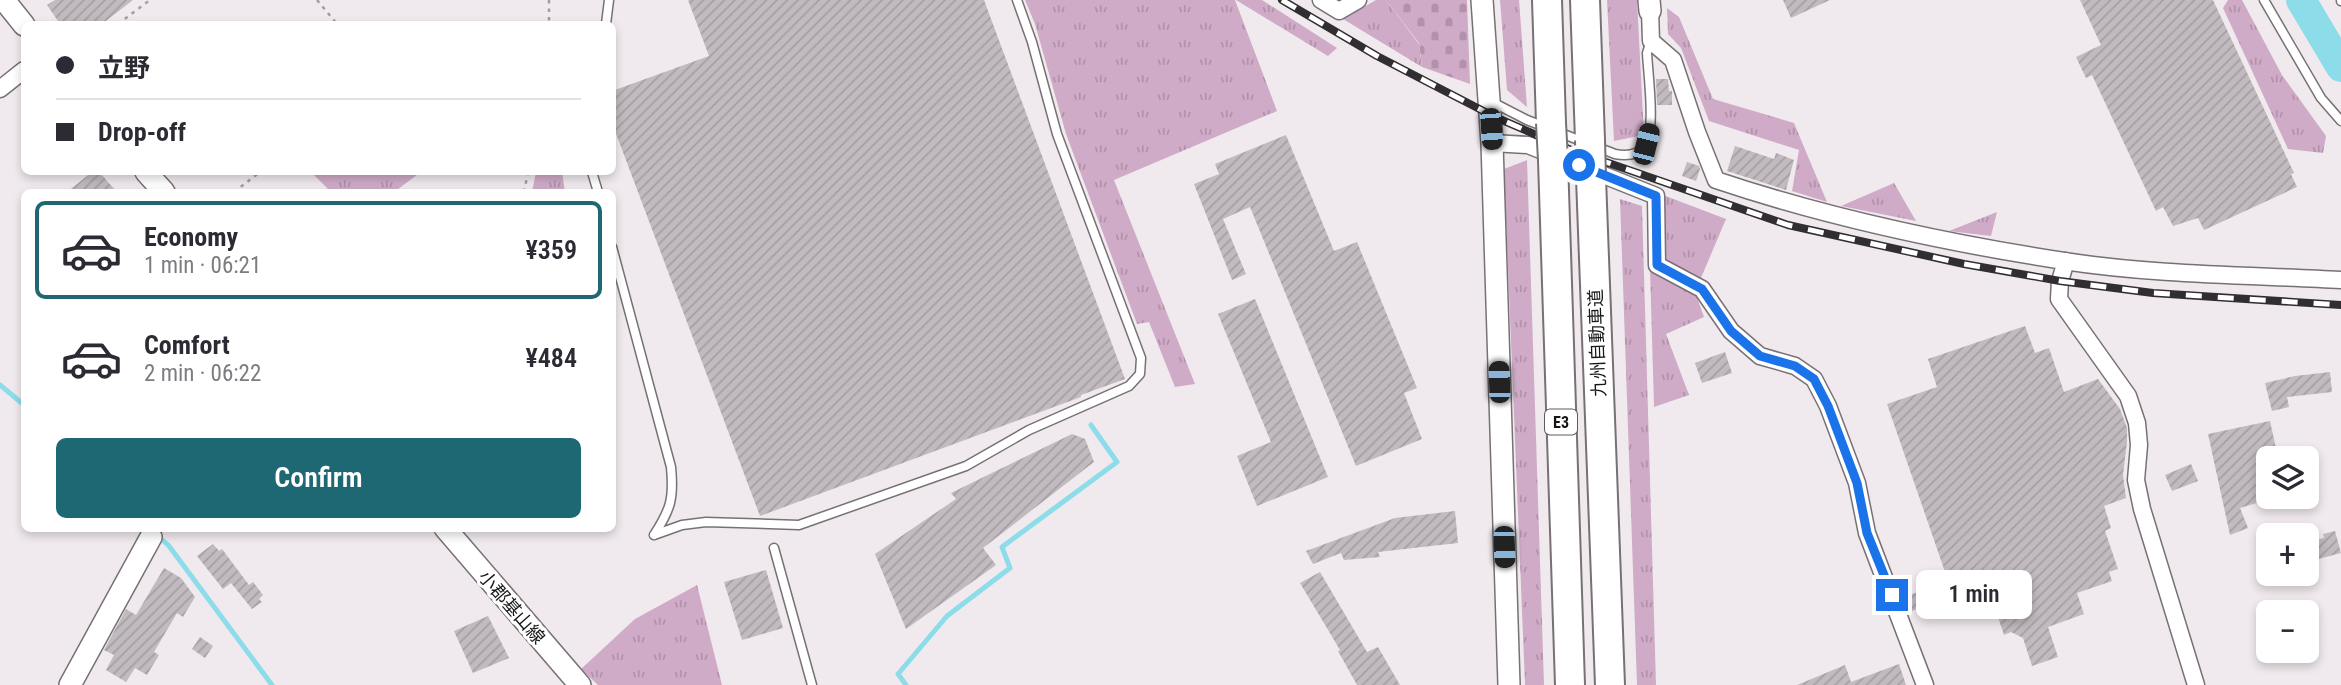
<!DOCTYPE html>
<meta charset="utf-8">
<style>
:root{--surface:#fff;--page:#f2f2f3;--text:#2b2b33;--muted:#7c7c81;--line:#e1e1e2;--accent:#1e6873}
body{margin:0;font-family:"Roboto Condensed","Noto Sans JP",sans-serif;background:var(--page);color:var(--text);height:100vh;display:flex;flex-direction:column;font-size:26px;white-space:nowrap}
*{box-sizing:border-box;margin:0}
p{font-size:23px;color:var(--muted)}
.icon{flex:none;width:38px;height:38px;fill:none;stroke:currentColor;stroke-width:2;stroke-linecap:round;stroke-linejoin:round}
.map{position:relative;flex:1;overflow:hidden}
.sheet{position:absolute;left:21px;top:189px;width:595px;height:343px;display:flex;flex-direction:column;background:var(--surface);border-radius:10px;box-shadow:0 4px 10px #0003}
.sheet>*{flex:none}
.guide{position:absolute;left:21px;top:21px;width:595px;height:154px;border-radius:10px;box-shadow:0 4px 10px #0003;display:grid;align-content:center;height:154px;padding:0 35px;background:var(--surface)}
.fabs{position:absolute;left:2256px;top:446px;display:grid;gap:14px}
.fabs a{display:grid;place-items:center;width:63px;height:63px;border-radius:10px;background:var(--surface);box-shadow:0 4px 10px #0003;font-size:35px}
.end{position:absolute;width:32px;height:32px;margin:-16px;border:9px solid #1a73e8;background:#fff;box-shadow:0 0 0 4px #fff}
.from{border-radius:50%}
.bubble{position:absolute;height:49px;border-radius:10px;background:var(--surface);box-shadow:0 4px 10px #0003;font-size:23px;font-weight:600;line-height:49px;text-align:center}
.car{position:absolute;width:21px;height:42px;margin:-21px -10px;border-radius:9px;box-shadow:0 0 5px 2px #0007;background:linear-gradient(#222 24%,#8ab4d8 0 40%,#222 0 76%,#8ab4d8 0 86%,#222 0)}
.guide b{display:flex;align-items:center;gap:24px;height:66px;font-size:26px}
.guide b+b{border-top:2px solid var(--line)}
.guide i{width:18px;height:18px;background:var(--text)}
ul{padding:12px 0 0;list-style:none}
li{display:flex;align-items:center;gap:21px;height:98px;margin:0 14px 10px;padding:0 21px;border:4px solid transparent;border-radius:10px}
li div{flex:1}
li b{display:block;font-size:26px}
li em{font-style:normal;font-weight:600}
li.current{border-color:var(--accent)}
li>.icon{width:63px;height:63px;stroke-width:1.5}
.cta{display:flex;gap:14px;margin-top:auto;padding:14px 35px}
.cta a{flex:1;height:80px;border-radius:10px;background:var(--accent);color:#fff;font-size:28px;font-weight:600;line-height:80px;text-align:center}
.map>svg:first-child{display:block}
.grass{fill:url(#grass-tufts)}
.cemetery{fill:url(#cemetery-stones)}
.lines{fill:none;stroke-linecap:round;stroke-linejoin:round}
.stream{stroke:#8cdcea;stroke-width:5}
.river{stroke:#8cdcea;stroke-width:30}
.building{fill:url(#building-hatch)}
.lane-casing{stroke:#777175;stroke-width:11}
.street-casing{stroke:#777175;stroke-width:19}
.secondary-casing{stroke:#777175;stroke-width:24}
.highway-casing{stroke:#777175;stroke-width:32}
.path{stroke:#a19da0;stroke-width:2.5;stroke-dasharray:3.5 5;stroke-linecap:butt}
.lane{stroke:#fff;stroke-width:8}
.street{stroke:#fff;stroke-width:16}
.secondary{stroke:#fff;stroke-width:21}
.highway{stroke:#fff;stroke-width:28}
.rail-casing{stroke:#302e30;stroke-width:8}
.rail{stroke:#fff;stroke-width:5;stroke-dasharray:16;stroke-linecap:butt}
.highway-bridge-casing{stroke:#777175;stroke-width:32;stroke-linecap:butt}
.highway-bridge{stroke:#fff;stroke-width:28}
.route{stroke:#1a73e8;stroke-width:9}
.labels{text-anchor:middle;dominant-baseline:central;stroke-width:6;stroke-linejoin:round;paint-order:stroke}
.shield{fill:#fff;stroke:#5d5b5d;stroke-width:2}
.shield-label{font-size:16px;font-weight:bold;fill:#171517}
.street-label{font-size:18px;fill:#171517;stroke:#fff}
</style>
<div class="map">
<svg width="2341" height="685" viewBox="0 0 2341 685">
<defs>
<pattern id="grass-tufts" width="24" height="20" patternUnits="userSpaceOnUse" patternTransform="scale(1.75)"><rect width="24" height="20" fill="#cfabc7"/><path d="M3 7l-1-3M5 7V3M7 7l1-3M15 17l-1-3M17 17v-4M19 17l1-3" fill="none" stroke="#b192aa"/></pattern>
<pattern id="cemetery-stones" width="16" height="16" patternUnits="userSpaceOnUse" patternTransform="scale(1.75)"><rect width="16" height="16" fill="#cfabc7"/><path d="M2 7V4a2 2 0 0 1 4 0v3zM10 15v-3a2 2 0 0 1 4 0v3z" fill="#b192aa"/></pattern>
<pattern id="building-hatch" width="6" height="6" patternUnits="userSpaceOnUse" patternTransform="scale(1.75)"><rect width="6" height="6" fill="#c1babf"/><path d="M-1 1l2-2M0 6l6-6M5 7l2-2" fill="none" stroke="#a59fa3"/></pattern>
</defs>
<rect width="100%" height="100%" fill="#f0eaee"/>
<path class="grass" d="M1025 0H1235L1277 111 1114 180 1195 384 1175 387 1149 322 1137 324 1066 134 1035 24Z
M1236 0H1262L1337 48 1328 56Z
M1376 0H1386L1419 44 1422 67 1343 19Z
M1500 0H1519L1527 107 1507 90Z
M1607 0H1637L1644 135 1614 141Z
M2228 0H2242L2282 75 2326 136 2323 153 2288 149 2223 8Z
M1667 8 1679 17 1713 99 1794 123 1827 202 1792 191 1799 150 1709 121 1681 48 1668 34Z
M1527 160 1544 685H1525L1504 169Z
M311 172H421L394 192H331Z
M536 172H562L565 192H532Z
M1894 183 1916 221 1841 206Z
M1663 195 1726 219 1695 292 1704 317 1666 334 1689 395 1654 407 1650 269 1662 274Z
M1620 199 1642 206 1656 685H1637Z
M1997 212 1991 236 1949 231Z
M697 585 722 685H598L581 669 635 619Z"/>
<path class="cemetery" d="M1386 0H1467L1470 84 1422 67 1419 43Z"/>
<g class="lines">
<path class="stream" d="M0 385 24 405
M157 535 169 546 272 685
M906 685 898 674 947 616 1010 568 1002 547 1117 462 1091 425"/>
<path class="river" d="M2301 0 2341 67"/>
</g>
<path class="building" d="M55 0H133L102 24H60L47 5Z
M688 0H984L1125 379 1081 395V397L760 516 612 123V91L709 56Z
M1783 0H1830L1791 18Z
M2080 0H2213L2294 173 2291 174 2297 187 2204 230 2198 218 2173 226 2163 207 2156 211 2092 75 2086 78 2076 57 2101 45Z
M1656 79H1668L1669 91H1672V105H1657Z
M1286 135 1334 251 1357 242 1417 388 1404 393 1422 439 1356 466 1250 207 1223 219 1246 274 1232 280 1194 184 1219 174 1215 164Z
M1735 146 1774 159 1776 153 1794 160 1786 190 1727 171Z
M1687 162 1699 166 1700 169 1696 181 1682 176Z
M92 172H99L117 192H67Z
M1255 299 1328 477 1257 506 1237 456 1271 442 1218 314Z
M2025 326 2035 353 2049 348 2064 392 2098 379 2120 409 2127 428V442L2123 475 2126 498 2104 506 2111 528 2105 531 2118 569 2109 572 2112 581 2077 593 2084 614 2048 627 2058 657 2032 666 2023 638 2011 632 2004 635 1987 584 1953 595 1887 404 1937 387 1928 359Z
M1725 352 1732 373 1702 383 1695 363Z
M2330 372 2332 392 2287 397 2289 407 2272 411 2265 383 2295 376Z
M2270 421 2277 453 2258 457 2270 499 2240 508 2248 528 2230 535 2208 434Z
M1072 434 1085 439 1094 462 983 548 996 565 906 629 875 554 956 499 951 493Z
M2191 464 2198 481 2172 491 2165 475Z
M1455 511 1458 543 1378 552 1380 557 1344 560 1341 553 1313 564 1306 551 1395 518Z
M2335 531 2341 553 2311 561 2307 542 2324 538 2323 534Z
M213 544 219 551 222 549 249 585 253 582 263 595 259 599 262 602 252 609 231 583 223 589 197 556Z
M164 568 181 578 195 597 183 617 177 613 154 652 159 655 147 675 135 668 126 682 106 670 114 655 104 650 126 609 136 615Z
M766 570 783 628 742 640 724 582Z
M1320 572 1367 652 1378 647 1400 685H1357L1338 651 1340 650 1300 583Z
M1918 592 1924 607 1912 611 1906 596Z
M488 616 509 658 473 673 454 631Z
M200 637 213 646 205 658 192 649Z
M1899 664 1906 685H1797L1845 665 1851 682Z"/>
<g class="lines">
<g class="lane-casing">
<path id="lane" d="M2264 0 2321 98 2341 121
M2341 0V1
M606 24 609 0
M1492 102 1527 120 1615 154C1625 156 1637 156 1645 146 1656 130 1648 74 1647 53L1651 41
M592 172 598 192
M612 247 671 467C674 498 671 509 654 535
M654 535 682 525 706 522 799 525 966 466 1029 430 1129 386 1140 374 1141 358 1057 134 1032 42 1017 0
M774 548 812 685"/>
</g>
<g class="street-casing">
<path id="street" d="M1321 0 1339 11 1358 0
M1650 11 1651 41 1673 60 1697 132 1716 180C1829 218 1947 243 2064 261 2155 275 2249 275 2341 280
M0 89 24 70
M1492 143 1528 145 1656 196 1657 265 1702 289 1731 331 1760 356 1795 366 1814 379 1828 406 1857 483 1867 533 1925 685
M2066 261 2060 281 2059 299 2128 396 2137 423 2139 445 2136 480 2142 509 2196 685"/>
</g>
<g class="secondary-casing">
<path id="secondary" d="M4 0 24 25
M1482 0 1492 143 1509 685
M1649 0 1650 11
M146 172 164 192
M445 528 580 685
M70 685 151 537"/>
</g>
<g class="highway-casing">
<path id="highway" d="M1547 0 1551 123
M1585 0 1590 140
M1553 160 1570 685
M1591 178 1610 685"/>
</g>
<path class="path" d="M317 0 337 24
M549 0V24
M118 24 150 0
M234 192 260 172
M524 192 528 172"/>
<use href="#lane" class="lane"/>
<use href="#street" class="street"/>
<use href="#secondary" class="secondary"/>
<use href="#highway" class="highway"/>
<g class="rail-casing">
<path id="rail" d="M1282 0 1377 56 1495 117 1571 150 1788 225 1964 264 2060 281 2153 293 2341 305"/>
</g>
<use href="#rail" class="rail"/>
<g class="highway-bridge-casing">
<path id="highway-bridge" d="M1551 123 1553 160
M1590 140 1591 178"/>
</g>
<use href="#highway-bridge" class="highway-bridge"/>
</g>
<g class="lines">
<path class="route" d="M1579 165 1656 196 1657 265 1702 289 1731 331 1760 356 1795 366 1814 379 1828 406 1857 483 1867 533 1892 595"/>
</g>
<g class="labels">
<rect class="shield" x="1545" y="409.5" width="32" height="25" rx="5"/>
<g class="shield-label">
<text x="1561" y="422">E3</text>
</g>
<g class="street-label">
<text transform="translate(1597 343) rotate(-92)">九州自動車道</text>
<text transform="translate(512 607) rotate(49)">小郡基山線</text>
</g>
</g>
</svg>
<div class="fabs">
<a><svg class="icon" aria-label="layers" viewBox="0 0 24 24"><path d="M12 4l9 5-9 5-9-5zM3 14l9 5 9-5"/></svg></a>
<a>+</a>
<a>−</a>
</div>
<i class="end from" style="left:1579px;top:165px"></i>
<i class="end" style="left:1892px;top:595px"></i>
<div class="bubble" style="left:1916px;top:570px;width:116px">1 min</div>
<i class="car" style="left:1491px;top:129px;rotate:176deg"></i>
<i class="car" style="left:1646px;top:144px;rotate:14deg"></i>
<i class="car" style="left:1499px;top:382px;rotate:358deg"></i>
<i class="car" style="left:1504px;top:547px;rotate:178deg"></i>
<div class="guide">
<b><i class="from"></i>立野</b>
<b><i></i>Drop-off</b>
</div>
<section class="sheet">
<ul>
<li class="current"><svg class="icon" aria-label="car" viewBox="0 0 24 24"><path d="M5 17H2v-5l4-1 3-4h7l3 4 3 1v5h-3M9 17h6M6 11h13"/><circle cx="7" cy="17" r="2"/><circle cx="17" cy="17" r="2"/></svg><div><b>Economy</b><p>1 min · 06:21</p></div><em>¥359</em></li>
<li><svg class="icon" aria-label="car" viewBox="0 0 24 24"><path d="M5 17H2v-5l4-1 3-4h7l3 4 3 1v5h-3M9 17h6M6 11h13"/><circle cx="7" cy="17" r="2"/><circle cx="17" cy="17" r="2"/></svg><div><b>Comfort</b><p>2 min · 06:22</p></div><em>¥484</em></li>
</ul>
<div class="cta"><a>Confirm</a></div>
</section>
</div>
